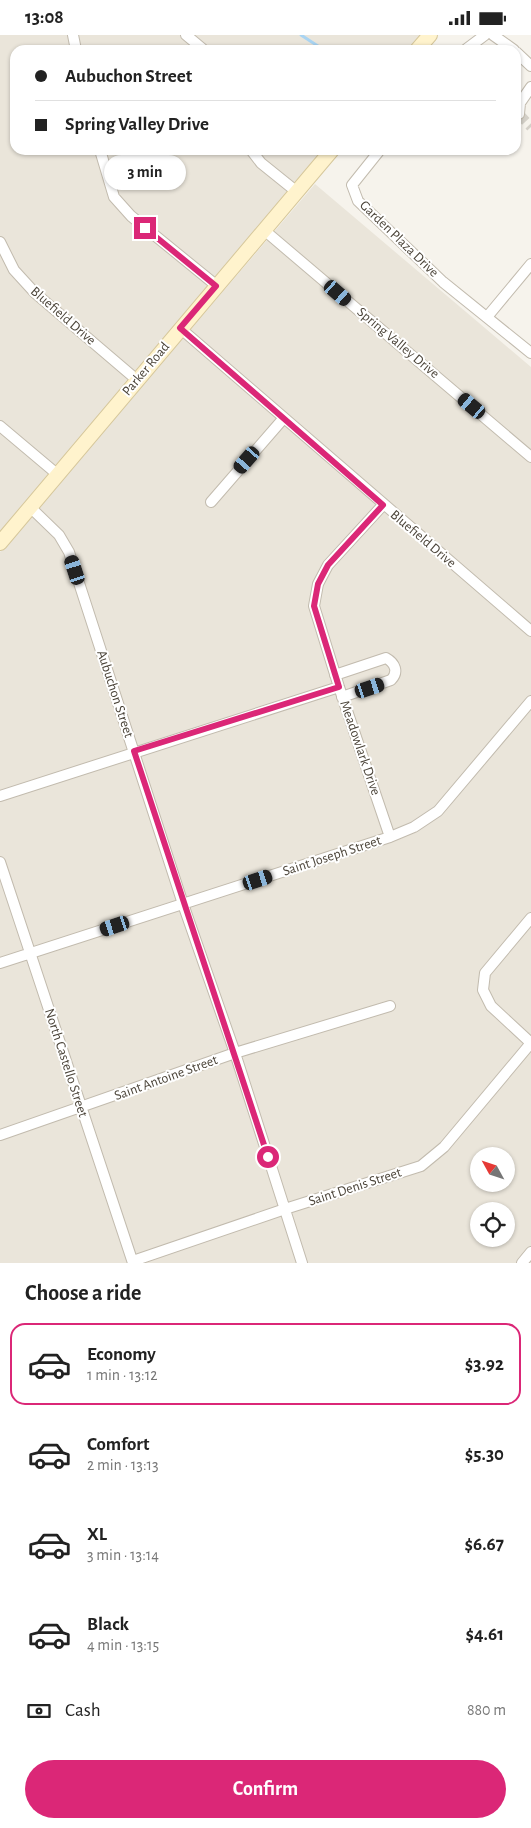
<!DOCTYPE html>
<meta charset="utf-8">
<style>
:root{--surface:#fff;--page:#f2f2f2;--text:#222;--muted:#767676;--line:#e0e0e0;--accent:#db2777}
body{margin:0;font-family:"Alegreya Sans",sans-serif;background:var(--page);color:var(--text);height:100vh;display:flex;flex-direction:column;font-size:19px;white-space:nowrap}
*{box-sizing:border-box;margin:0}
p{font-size:16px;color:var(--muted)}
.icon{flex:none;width:28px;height:28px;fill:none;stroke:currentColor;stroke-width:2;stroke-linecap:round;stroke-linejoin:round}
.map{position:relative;height:1228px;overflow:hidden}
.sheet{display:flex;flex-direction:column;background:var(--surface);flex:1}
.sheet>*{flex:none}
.top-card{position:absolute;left:10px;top:10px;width:511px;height:110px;border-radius:15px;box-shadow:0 1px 4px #0004;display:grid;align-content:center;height:110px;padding:0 25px;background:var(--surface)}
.needle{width:32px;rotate:310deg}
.fabs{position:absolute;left:470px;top:1112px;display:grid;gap:10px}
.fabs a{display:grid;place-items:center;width:45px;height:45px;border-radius:50%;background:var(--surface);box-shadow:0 1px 4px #0004;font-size:25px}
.end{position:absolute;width:22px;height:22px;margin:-11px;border:6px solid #db2777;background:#fff;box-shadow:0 0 0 2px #fff}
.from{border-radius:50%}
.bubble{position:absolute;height:35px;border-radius:18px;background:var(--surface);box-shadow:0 1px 4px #0004;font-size:16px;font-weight:700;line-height:35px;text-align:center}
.car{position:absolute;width:15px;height:30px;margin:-15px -8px;border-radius:6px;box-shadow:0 0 4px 1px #0007;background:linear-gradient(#222 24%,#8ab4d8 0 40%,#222 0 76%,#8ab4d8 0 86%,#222 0)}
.top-card b{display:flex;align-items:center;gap:18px;height:48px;font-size:19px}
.top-card b+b{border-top:1px solid var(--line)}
.top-card i{width:12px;height:12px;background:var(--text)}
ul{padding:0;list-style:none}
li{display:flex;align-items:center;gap:15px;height:82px;margin:0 10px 8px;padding:0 15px;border:2px solid transparent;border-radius:15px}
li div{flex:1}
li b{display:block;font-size:19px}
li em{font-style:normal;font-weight:700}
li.current{border-color:var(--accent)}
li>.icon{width:45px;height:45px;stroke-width:1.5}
h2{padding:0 25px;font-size:22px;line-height:60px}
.pay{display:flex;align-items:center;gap:12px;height:55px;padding:0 25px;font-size:19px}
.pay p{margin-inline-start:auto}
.cta{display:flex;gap:10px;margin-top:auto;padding:10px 25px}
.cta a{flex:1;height:58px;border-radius:30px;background:var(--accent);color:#fff;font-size:20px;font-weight:700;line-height:58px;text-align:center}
.status{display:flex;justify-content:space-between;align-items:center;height:35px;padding:0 25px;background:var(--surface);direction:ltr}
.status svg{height:14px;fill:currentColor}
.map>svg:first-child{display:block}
.residential{fill:#eae5da;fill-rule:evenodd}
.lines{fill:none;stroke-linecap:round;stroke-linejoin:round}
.stream{stroke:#a9d4f2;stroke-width:3}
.minor-tunnel{stroke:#d4d0c8;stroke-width:10;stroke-dasharray:10 5;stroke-linecap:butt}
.minor-casing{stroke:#c2bbae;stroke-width:12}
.secondary-casing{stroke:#d6c79b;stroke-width:16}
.minor{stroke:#fff;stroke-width:10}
.secondary{stroke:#fff3cd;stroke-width:14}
.route{stroke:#db2777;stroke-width:6}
.labels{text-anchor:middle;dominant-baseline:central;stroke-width:4;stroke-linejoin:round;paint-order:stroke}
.street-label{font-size:14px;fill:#4b4439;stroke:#fff}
</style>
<div class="status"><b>13:08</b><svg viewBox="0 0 49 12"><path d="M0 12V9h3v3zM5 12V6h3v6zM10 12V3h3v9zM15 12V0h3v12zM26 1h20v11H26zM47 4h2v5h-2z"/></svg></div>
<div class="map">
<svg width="531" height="1228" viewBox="0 0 531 1228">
<rect width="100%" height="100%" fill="#f6f3ec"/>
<path class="residential" d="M0 0H424L412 15H15V115H326L0 498Z
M315 149 531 332V1228H0V517ZM479 1121H506V1149H479ZM479 1176H506V1204H479Z"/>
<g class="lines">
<path class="stream" d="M301 0 324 15
M346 15 379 12 401 15"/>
<path class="minor-tunnel" d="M519 79 531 92"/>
<g class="minor-casing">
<path id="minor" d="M73 0 76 15
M186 0 204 15
M493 0 514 15
M465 15 485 0
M516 17 531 31
M519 79 520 68 531 52
M100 115 114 162 131 181 217 251
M251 115 261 128 297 157
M380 115 352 150 358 166 443 247 531 318
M264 195 531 422
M0 207 14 235 35 258 137 345
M487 282 531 229
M180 293 531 596
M0 391 57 439
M211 467 283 384
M383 470 328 530 318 549 314 571 339 652 390 802
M30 472 59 500 69 517 183 869 235 1018 302 1228
M335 640 386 623C395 628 399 637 391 645L342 662
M0 761 339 652
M0 827 133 1228
M531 883 485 938 483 955 491 971 531 1008
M0 928 390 802 414 792 438 776 531 666
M0 1100 235 1018 390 971
M133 1226 285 1174 421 1131 444 1112 531 1008
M522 1228 531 1217"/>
</g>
<g class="secondary-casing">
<path id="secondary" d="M417 15 430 0
M0 508 332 115"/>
</g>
<use href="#minor" class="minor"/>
<use href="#secondary" class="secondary"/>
</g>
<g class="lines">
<path class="route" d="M145 193 216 251 180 293 383 470 328 530 318 549 314 571 339 652 134 716 268 1122"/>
</g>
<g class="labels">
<g class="street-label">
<text transform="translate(399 204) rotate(44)">Garden Plaza Drive</text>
<text transform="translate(63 281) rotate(41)">Bluefield Drive</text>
<text transform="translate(398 308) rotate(40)">Spring Valley Drive</text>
<text transform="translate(146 334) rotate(-50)">Parker Road</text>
<text transform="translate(423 504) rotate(40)">Bluefield Drive</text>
<text transform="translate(115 659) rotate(72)">Aubuchon Street</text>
<text transform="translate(360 713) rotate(71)">Meadowlark Drive</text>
<text transform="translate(332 821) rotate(-18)">Saint Joseph Street</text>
<text transform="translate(66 1028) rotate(72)">North Castello Street</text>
<text transform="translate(166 1043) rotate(-20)">Saint Antoine Street</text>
<text transform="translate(355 1152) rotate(-18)">Saint Denis Street</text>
</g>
</g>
</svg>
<div class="fabs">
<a><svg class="needle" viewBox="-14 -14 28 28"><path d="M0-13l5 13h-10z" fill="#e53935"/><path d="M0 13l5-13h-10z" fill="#767676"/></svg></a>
<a><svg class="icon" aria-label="locate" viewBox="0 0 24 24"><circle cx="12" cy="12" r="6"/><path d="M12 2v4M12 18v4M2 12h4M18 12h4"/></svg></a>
</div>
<i class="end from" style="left:268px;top:1122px"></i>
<i class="end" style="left:145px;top:193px"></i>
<div class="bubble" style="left:104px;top:120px;width:82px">3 min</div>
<i class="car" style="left:338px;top:258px;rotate:131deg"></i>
<i class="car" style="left:472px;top:371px;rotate:310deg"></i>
<i class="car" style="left:247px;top:425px;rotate:221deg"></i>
<i class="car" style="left:75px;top:535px;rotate:342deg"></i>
<i class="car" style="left:370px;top:653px;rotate:72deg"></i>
<i class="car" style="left:258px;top:845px;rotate:72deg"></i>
<i class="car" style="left:115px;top:891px;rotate:252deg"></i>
<div class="top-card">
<b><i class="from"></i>Aubuchon Street</b>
<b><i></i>Spring Valley Drive</b>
</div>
</div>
<section class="sheet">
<h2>Choose a ride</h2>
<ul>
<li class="current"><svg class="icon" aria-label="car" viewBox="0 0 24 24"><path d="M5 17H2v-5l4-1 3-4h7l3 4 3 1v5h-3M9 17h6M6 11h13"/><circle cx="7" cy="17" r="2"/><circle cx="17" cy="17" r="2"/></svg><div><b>Economy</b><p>1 min · 13:12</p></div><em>$3.92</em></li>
<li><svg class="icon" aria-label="car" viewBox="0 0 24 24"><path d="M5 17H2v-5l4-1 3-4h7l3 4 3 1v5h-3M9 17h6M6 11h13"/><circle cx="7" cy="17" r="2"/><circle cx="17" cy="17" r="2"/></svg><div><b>Comfort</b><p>2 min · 13:13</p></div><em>$5.30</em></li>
<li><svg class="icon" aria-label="car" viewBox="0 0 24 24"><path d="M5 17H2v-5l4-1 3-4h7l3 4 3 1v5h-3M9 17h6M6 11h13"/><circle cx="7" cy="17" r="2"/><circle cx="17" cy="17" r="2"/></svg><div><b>XL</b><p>3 min · 13:14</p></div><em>$6.67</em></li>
<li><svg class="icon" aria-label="car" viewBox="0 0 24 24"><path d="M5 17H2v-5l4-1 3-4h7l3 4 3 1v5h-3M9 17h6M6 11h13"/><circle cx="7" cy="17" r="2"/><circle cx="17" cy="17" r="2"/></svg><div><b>Black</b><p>4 min · 13:15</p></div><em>$4.61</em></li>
</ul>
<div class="pay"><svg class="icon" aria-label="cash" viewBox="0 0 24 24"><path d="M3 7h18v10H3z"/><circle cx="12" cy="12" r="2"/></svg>Cash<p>880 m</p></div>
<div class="cta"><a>Confirm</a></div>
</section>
